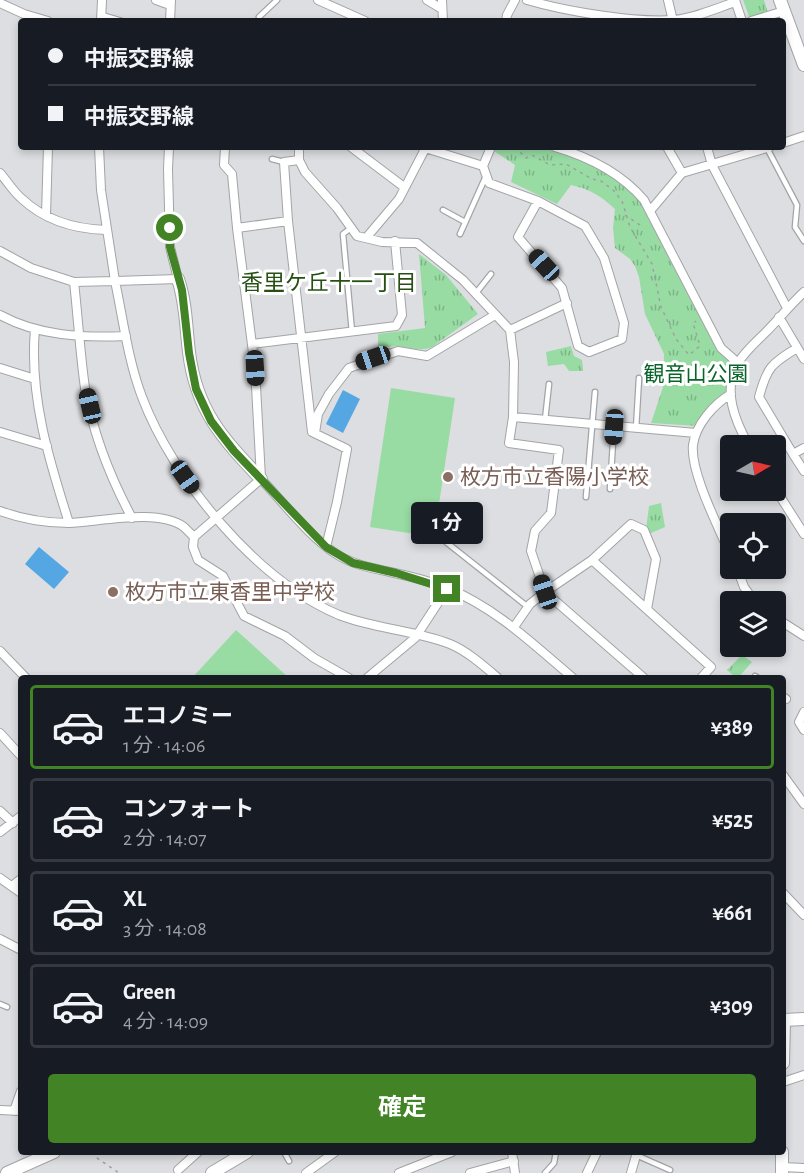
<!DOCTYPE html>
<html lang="ja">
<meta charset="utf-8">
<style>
:root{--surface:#171b24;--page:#20242c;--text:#f1f3f6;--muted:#9ea1a6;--line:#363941;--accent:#428325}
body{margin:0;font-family:"Alegreya Sans","Noto Sans JP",sans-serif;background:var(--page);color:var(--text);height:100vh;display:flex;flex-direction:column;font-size:22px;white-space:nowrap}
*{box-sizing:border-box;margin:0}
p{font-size:20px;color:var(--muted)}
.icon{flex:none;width:33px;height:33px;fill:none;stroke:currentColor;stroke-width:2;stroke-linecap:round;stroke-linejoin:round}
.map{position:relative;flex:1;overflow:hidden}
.details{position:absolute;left:18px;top:675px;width:768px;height:480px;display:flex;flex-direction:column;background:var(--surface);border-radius:6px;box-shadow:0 3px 9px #0003}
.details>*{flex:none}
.guide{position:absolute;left:18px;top:18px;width:768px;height:132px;border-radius:6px;box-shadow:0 3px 9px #0003;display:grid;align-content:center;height:132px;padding:0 30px;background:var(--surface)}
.needle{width:39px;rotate:81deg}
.controls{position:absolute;left:720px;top:435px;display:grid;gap:12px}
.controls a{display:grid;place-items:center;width:66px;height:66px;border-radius:6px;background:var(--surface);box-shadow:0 3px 9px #0003;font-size:30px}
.end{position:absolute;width:27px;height:27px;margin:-14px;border:8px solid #428325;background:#fff;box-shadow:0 0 0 3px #fff}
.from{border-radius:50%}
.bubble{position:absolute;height:42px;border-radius:6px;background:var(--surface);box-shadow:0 3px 9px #0003;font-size:20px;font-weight:700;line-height:42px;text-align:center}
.car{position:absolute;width:18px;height:36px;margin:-18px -9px;border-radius:8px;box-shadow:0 0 4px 2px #0007;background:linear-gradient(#222 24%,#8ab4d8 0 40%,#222 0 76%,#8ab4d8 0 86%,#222 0)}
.guide b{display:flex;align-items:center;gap:21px;height:57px;font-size:22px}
.guide b+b{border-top:2px solid var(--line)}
.guide i{width:15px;height:15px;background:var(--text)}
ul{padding:10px 0 0;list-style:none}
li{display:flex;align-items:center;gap:18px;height:84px;margin:0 12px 9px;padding:0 18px;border:3px solid var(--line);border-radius:6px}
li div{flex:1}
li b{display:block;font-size:22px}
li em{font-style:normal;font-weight:700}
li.on{border-color:var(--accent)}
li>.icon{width:54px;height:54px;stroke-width:1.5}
.primary-button{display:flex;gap:12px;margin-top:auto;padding:12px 30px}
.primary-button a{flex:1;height:69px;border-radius:6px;background:var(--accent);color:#fff;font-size:24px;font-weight:700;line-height:69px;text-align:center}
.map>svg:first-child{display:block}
.grass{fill:url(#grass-tufts)}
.pitch{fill:#98dca4}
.water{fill:#54a7e2}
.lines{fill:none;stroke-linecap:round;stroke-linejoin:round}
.lane-casing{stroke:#a3a4a7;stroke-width:7}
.street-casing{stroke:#a3a4a7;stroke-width:10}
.secondary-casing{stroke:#a3a4a7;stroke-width:14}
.path{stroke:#9e9fa1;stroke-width:1.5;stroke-dasharray:3 4.5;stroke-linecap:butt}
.lane{stroke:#fff;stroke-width:4.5}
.street{stroke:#fff;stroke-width:8}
.secondary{stroke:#fff;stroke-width:12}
.route{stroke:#428325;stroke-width:8}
.education-dot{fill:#8d6e63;stroke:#fff;stroke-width:2}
.labels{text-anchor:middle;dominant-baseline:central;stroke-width:6;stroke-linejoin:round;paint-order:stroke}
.park-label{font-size:21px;fill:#0b642b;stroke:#fff}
.education-label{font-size:21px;fill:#785e54;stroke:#fff;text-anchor:start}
.neighbourhood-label{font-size:22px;fill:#264f14;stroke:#fff}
</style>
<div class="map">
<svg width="804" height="1173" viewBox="0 0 804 1173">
<defs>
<pattern id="grass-tufts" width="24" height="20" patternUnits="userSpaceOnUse" patternTransform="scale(1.5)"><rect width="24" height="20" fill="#98dca4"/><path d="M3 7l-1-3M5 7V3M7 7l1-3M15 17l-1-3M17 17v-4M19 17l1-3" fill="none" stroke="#7db487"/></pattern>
</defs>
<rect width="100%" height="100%" fill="#dddee1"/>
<path class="grass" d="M743 0H764L768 13 750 19Z
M496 147C511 147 528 145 543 147 579 154 617 175 641 202L734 364 728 392 718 398 697 426 651 423 663 387 664 354 645 314 639 277 635 266 630 259 615 248 613 228 615 209C601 196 590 189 571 185L557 204 511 182 515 165 494 151Z
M419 254 446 275 478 314 432 347C415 354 401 341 378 349V334L425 328Z
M571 346 574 356 582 360 583 371H569L564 364 548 366 546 352Z
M661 503 665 527 649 534 646 529 649 506Z
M742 655 752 662 738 678H736L727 670Z"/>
<path class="pitch" d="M391 388 455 398 434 537 370 527Z
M236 630 289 678H192Z"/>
<path class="water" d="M343 390 360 399 343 433 326 424Z
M39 547 69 572 54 589 25 564Z"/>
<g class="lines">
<g class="lane-casing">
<path id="lane" d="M102 15 122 21
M259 17 277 0
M767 148 797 205 795 227 804 241
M272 159 284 162
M443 210 465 222
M351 228 343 234 352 332
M460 234 486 176
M476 293 491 274
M545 420 549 384
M636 429 639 378
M610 489 614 427
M586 497 595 392
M446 542 528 607
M755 676 758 678
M0 1004 7 1007
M284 1152 289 1161
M636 1155 670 1170
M545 1173 554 1163 556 1152"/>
</g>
<g class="street-casing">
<path id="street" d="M156 0 170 5
M318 0 365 21
M427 0 442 9
M442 0 443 21
M527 0C564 11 635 23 673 20 694 18 715 9 735 2
M668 0 673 21
M735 0 742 21
M0 3 24 14 48 21
M101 21 102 0
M170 21 171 0
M506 21 507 15 515 0
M751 21 784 11
M783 143 804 136
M99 147 101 190 115 281 178 279 170 247 168 169 169 147
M225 147 224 165 232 174 237 228
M351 147 404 187
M422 147 483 166
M491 147 483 166 489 183 538 201 585 226 604 258 624 323 622 339 589 352 578 346 562 288 518 237 538 201
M555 147C589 157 621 173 644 200L721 348 738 363
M667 147 682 173
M707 147 712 165 787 308
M299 160V147
M0 173C7 181 13 191 21 198 44 220 75 229 106 230
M650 211 682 173 770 147
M46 215 48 147
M366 238 399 199 425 149
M0 251 31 268 74 282C78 317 80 353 85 388 93 433 110 477 132 518
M74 282 115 281C123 319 128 360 142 397 173 479 256 580 339 615 375 629 414 630 450 644 467 651 484 666 498 678
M0 315C38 336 84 338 126 336
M779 317 804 359
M35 329C29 396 49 460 69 523
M510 330 567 303
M252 344 396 326 402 315 395 241
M0 368 35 379
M0 432 47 446
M315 433 318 414 329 394 349 368 398 351 427 356 495 315
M749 446C735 421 722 390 738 363 745 351 756 342 766 332 779 319 790 305 804 292
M804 448 793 454 804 471
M793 454 759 397C767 367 771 364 797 348
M261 478 255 368 237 228 288 221
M261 479C283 502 311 539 338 555 354 565 372 568 390 572 409 576 429 581 447 588 496 608 533 644 573 678
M261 479 194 537 193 547 198 560 223 576 244 616 285 636 314 658 349 678
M776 490 804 534
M0 511C22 519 45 523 69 523 99 522 158 508 184 527 187 530 191 534 194 537
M326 547 337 502 347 449 312 432 288 221 284 162 299 160 305 172 337 208 357 236 382 242 417 243 463 280 510 330 514 362 513 417
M730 554C719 528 690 472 693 445 696 424 714 404 731 394
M592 560 545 592 531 551 535 531 551 513 559 450 509 443 513 417 696 433
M737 568 744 587 755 602
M647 609 656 559 644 530 631 524 592 560 711 667 701 678
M776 618 804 636
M514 627 530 604 545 592 644 678
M0 651 26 678
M367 678 415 638 447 589
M783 697 786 699
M804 712 799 722 804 730
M0 733 21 756
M783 775 804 804
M0 811 13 823
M0 832 21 816
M0 878 21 893
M12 886 21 879
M783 893 804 915
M0 939 21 950
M783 1082 804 1075
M0 1110 21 1111
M14 1111 21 1091
M512 1152 515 1173
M782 1167 804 1168
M178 1170 198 1152
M306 1173 335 1152
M399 1173 452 1152
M470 1173 514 1161
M587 1173 597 1152
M631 1173 637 1152"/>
</g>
<g class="secondary-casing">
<path id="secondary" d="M780 0 804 65
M178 279C186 302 186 328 189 352 196 410 222 438 261 479
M783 1020 804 1019
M783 1063 784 1020
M7 1173 54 1152
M212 1173 247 1152
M782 1173V1152"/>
</g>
<path class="path" d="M515 147 526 158 532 155 550 165 566 164 592 179 601 181 613 190 622 201 630 227 652 264 661 307 676 339 689 355 700 346 693 323 696 321
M625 215 640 225 644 223
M92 1152 97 1158 119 1173"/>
<use href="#lane" class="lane"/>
<use href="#street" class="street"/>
<use href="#secondary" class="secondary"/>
</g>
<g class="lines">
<path class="route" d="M170 228V247L182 290 189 353 196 389 211 421 234 451 326 547 353 563 396 573 447 589"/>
</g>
<g class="education-dot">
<circle cx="448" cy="477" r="6"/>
<circle cx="113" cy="592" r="6"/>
</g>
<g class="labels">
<g class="park-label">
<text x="696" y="374">観音山公園</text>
</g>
<g class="education-label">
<text x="460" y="477">枚方市立香陽小学校</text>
<text x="125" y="592">枚方市立東香里中学校</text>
</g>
<g class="neighbourhood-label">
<text x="329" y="283">香里ケ丘十一丁目</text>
</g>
</g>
</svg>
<div class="controls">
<a><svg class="needle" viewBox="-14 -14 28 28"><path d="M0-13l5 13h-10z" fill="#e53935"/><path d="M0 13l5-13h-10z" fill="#9ea1a6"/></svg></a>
<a><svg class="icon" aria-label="locate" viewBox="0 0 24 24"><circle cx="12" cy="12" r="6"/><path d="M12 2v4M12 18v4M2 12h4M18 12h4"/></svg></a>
<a><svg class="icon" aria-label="layers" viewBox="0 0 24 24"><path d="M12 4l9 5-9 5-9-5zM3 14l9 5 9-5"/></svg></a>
</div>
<i class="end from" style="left:170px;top:228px"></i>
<i class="end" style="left:447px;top:589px"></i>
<div class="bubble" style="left:411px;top:502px;width:72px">1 分</div>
<i class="car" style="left:544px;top:265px;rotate:317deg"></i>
<i class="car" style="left:373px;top:358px;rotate:251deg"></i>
<i class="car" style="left:255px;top:368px;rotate:177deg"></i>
<i class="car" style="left:90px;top:406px;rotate:347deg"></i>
<i class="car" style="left:614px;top:427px;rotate:184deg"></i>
<i class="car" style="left:185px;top:477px;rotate:145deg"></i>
<i class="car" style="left:545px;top:592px;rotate:341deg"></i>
<div class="guide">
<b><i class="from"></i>中振交野線</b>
<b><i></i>中振交野線</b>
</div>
<section class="details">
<ul>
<li class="on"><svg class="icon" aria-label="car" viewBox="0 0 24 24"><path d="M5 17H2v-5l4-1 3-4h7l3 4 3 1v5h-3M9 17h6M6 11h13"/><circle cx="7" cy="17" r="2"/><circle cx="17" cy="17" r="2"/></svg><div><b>エコノミー</b><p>1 分 · 14:06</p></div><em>¥389</em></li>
<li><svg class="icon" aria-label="car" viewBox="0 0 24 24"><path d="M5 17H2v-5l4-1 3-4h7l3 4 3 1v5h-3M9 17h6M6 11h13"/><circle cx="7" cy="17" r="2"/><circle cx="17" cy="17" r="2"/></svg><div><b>コンフォート</b><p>2 分 · 14:07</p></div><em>¥525</em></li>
<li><svg class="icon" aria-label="car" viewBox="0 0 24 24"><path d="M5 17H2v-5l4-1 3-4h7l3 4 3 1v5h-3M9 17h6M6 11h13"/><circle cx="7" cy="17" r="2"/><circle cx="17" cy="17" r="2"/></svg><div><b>XL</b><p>3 分 · 14:08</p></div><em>¥661</em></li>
<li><svg class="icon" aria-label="car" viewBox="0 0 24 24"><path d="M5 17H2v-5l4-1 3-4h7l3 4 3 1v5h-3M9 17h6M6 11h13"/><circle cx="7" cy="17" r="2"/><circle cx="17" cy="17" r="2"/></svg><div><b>Green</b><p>4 分 · 14:09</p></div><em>¥309</em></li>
</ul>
<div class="primary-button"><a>確定</a></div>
</section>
</div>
